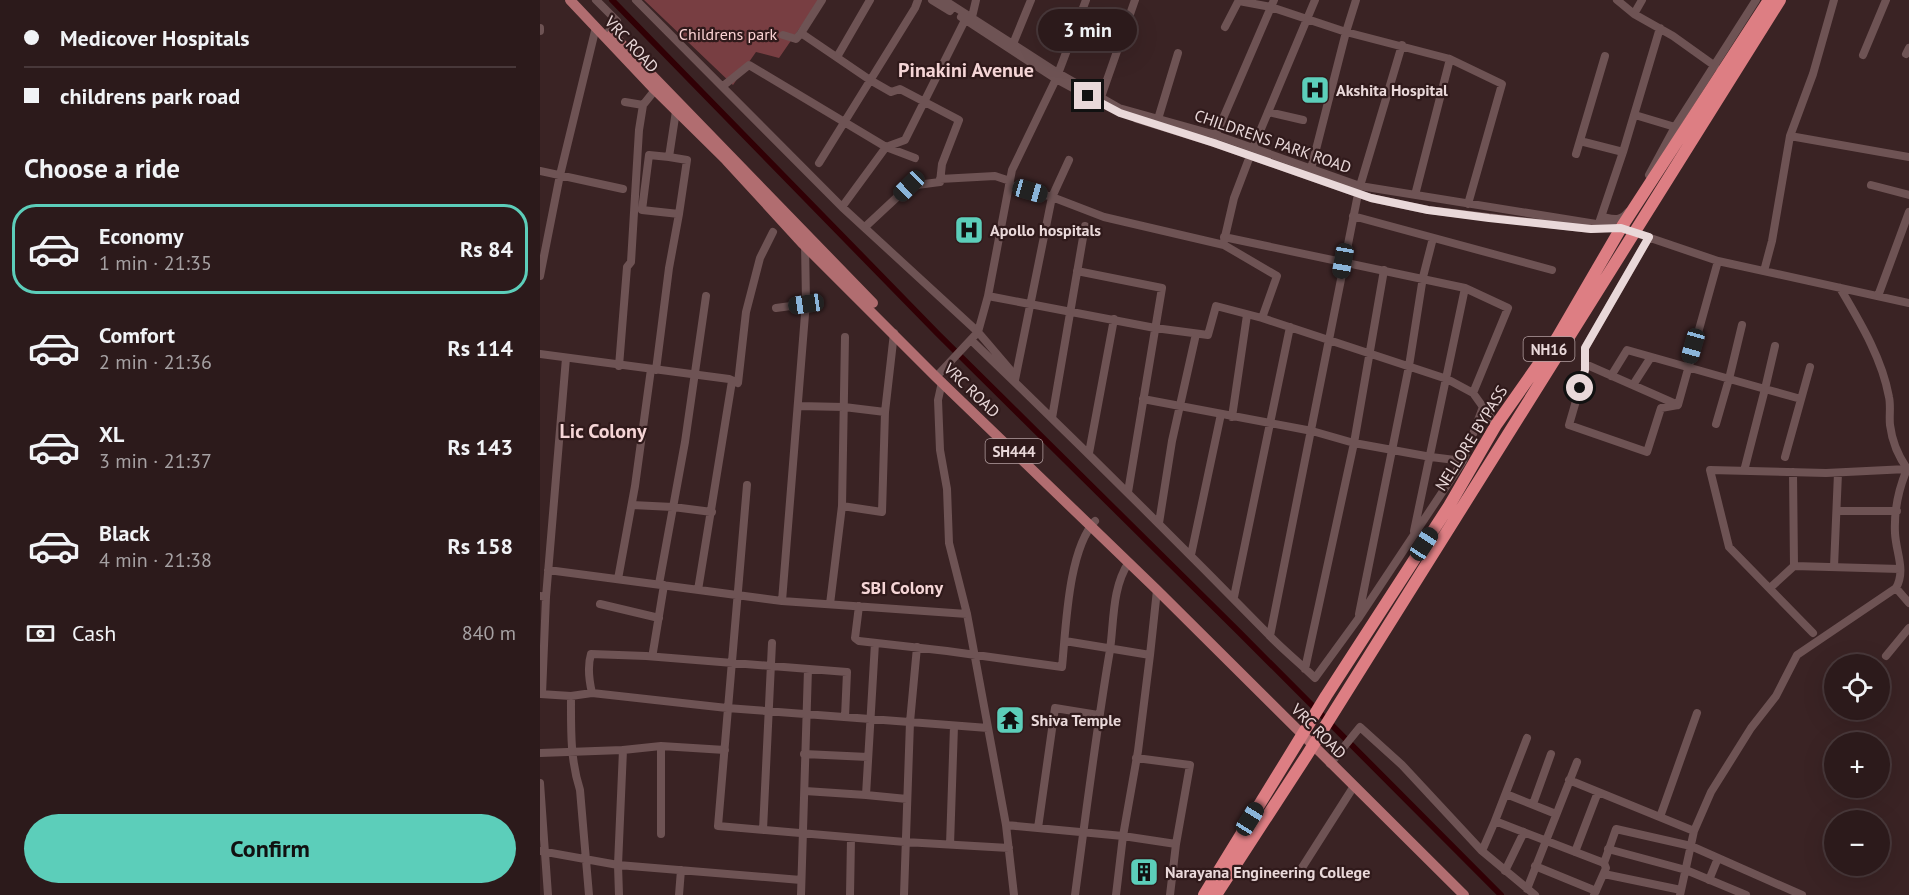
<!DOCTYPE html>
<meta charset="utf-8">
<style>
:root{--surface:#2c1a1b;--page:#382728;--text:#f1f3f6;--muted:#a6a1a3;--line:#48383a;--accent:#5cceba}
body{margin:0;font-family:"PT Sans",sans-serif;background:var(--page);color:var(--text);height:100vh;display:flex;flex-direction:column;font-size:22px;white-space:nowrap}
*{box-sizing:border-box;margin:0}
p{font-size:20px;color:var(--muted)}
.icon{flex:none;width:33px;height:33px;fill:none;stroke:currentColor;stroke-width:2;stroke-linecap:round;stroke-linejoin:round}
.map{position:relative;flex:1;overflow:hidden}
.panel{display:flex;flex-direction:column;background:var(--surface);width:540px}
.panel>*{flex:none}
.top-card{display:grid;align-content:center;height:132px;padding:0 24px;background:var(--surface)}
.controls{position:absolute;left:1284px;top:654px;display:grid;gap:12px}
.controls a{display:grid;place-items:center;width:66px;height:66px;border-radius:50%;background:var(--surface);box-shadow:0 6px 24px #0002,0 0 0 2px var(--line);font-size:30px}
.end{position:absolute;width:27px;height:27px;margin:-14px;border:8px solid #e9d8d9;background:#111;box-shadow:0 0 0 3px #111}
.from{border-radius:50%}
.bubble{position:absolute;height:42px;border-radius:21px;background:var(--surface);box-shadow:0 6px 24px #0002,0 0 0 2px var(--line);font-size:20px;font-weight:800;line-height:42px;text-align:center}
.car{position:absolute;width:18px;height:36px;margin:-18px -9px;border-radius:8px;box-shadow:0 0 4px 2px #0007;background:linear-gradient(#222 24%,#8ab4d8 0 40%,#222 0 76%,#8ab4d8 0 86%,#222 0)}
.top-card b{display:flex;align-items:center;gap:21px;height:57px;font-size:22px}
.top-card b+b{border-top:2px solid var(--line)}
.top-card i{width:15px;height:15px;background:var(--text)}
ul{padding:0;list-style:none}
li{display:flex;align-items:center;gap:18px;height:90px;margin:0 12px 9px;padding:0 12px;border:3px solid transparent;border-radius:24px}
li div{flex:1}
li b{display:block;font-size:22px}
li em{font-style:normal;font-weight:800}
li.selected{border-color:var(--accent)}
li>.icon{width:54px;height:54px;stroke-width:1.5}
h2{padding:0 24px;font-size:27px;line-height:72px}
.pay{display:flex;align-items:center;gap:15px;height:66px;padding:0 24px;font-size:22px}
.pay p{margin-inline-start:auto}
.button{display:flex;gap:12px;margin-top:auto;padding:12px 24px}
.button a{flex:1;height:69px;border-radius:36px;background:var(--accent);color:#111;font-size:24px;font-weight:800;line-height:69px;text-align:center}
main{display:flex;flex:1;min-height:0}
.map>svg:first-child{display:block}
.green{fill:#783e42}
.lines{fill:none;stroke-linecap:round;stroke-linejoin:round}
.canal{stroke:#300005;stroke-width:6}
.minor{stroke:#6e5354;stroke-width:8}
.major{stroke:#b16d70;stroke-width:10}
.highway{stroke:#dd7e83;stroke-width:12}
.route{stroke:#e9d8d9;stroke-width:8}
.labels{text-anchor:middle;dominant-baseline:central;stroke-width:4.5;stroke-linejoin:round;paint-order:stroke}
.shield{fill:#301a1b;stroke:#b29fa0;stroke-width:1.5}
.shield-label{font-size:15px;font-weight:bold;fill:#e9d8d9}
.park-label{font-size:16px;fill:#fcd3d4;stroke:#301a1b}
.street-label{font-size:16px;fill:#e9d8d9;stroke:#301a1b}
.poi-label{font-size:16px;font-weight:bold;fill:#e9d8d9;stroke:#301a1b;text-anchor:start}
.neighbourhood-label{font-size:18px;font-weight:bold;fill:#f5d5d6;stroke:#301a1b}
.quarter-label{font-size:20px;font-weight:bold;fill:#f5d5d6;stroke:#301a1b}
</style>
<main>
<section class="panel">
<div class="top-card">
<b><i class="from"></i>Medicover Hospitals</b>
<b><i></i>childrens park road</b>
</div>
<h2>Choose a ride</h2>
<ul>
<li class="selected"><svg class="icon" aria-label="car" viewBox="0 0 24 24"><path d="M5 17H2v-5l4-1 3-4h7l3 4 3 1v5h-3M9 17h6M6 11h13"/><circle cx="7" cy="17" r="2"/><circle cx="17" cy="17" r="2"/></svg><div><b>Economy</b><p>1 min · 21:35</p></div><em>Rs 84</em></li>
<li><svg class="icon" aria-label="car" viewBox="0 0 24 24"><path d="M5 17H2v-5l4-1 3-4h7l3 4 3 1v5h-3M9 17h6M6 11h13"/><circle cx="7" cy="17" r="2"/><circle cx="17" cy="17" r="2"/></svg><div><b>Comfort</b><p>2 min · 21:36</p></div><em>Rs 114</em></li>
<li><svg class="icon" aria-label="car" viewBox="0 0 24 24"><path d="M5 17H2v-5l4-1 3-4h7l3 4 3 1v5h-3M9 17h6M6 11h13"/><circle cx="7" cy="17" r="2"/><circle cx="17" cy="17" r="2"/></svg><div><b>XL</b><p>3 min · 21:37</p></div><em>Rs 143</em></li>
<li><svg class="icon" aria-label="car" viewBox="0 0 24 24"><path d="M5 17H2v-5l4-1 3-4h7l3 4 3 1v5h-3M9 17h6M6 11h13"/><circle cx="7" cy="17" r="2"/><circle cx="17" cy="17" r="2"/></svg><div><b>Black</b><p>4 min · 21:38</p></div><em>Rs 158</em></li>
</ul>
<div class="pay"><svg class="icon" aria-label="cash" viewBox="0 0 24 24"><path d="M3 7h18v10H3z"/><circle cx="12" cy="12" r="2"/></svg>Cash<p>840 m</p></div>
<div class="button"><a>Confirm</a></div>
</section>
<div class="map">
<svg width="1369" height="895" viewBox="0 0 1369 895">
<rect width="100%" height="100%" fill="#3a2324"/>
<path class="green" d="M104 0H279L239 58 216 52 193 85Z"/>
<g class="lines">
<path class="canal" d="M72 0 398 334 699 632 961 895"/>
<path class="minor" d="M56 0 77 21 69 31
M96 0 302 207 438 332 473 373
M282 0 261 33 330 80 351 92 360 89 419 120 402 164 400 182 369 186 325 227
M392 0 410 11
M404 0 518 73 579 108 676 135 820 186 1081 228 1178 261 1369 303
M1077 0 1094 14 1133 36 1175 66
M699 1 731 7 806 32 910 59 875 195
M1094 14 1102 0
M421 17 516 79 553 99
M432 17 436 0
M685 27 699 0
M0 28V31
M243 35 256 39 261 33
M473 44 491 0
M1366 54 1369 48
M1323 55 1346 0
M297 57 330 0
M910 59 962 84 928 204
M183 86 209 65 346 147 365 140 425 20
M561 97 595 0
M85 102 103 105
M728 112 763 120
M1095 115 1135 127
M597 119 674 143 831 198 888 210 1051 229 1064 228
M618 119 638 53
M1250 136 1369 157
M675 137 734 0
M1040 141 1083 152
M713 148 775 0
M1036 154 1065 56
M129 157 147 160 139 214
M279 163 375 8 378 0
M771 169 806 32 816 0
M0 171 83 189
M1109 175 1135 127 1216 0
M400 179 455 176 470 181
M469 185 512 197 564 217 684 245 737 276 722 318
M1331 185 1369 195
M820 186 862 45
M302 207 346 147 375 158
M813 216 1012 270
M1062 217C1073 219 1080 222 1088 212
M1060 220 1083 152 1120 28
M684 237 925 288 968 308 933 393
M1109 237 1045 348V370L1029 425 1107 452 1121 408 1138 405 1178 261
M684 241 694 198 710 156
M537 271 622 288 588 492
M1224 271 1232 241 1250 136 1273 74 1294 0
M0 276 20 175 56 27
M1300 288C1320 322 1342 358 1349 397 1351 406 1349 416 1350 425 1352 441 1359 458 1369 471
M448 296 615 328 668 335 676 306 722 318 907 379 933 393 956 425
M1338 296 1369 212
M236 308 266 304
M431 340C532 437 631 535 729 635 743 650 760 663 775 678L818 619 923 461 943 407
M1235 346 1225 389 1261 399
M0 354 189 379 198 383 206 312 220 258 233 232
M1045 364 1138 405
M79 366 87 267 91 262 99 130 103 105 115 90
M116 370 129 268 139 214 102 210 109 155 129 157 136 111
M1071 376 1087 350 1225 389 1204 471
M396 377 438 332 448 296 472 170 516 79 546 0
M475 380 512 197 529 160
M402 382 398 400 400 450 407 489 409 543 427 614 466 825 474 895
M1093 385 1111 357
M603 399 772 431 814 443 891 457 923 461
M258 406 304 407 345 412 354 333
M692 417 707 315
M512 418 545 226
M1176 424 1189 379 1202 325
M549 453 574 319
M1245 457 1270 367
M1253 472 1254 566 1360 569
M207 485 178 826 365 842 469 848
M92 505 133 507 172 512
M302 506 342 512 345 412
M1297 511H1357
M619 523 632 441 656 334
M874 531 925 288
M651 555 681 414
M1294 567 1298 473
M8 570 242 601 427 614
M78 579 95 486 111 369
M119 584 145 442 166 296
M1230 588 1254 566
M1356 588 1369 603
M158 590 192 381
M0 596 6 597 26 358
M694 597 750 327
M242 601 266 302 265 243
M60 604 119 618
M290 604 302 506 305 337
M319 606 315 638 319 641 407 651 522 667C526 628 528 550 555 521
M819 614 869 366 883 277 893 238
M730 636 818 194
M525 641 610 655 617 590
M335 643 326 795 367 799
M113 652 124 585
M1346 656 1369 628
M765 669 814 443 844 270
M52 693 187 708 448 728
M0 694 31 696 52 693C49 680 47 667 51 654L106 656 307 672 305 717
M2 694 6 597
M31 696C31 729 30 759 40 790L49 895
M0 753 83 750
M264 754 328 757
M790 764 820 727 862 765 942 851 995 895
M1029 780 1154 831
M0 783 8 895
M265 791 326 795
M966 794 1016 814
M993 804 1011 754
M1120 817 1157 713
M955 821 1064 863 1076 829 1151 846 1262 895
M466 825 583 836 598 751 610 655
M498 828 515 708 558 715
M223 830 232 643
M121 834V746
M410 845 414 726
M1068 849 1146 870 1206 895
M0 851 78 865 261 880
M942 851 955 821 987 738
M1035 852 1058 792
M995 866 1056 891
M965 871 984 832
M758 874 814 786
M1064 874 1141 890
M1169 880 1178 858
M987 889 1037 762
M79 895 78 865 83 750 121 746 185 750
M139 895 141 870
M261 895 268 669
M310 895 311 838
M364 895 370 722 377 647
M535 895C546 813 556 732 570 650 574 621 572 587 589 562
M576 895 583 836 636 844 650 765 596 758
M630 895 636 844
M1054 895 1066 868 1064 863
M1140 895 1154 831 1171 792 1211 728 1236 696 1257 655 1356 588C1366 570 1356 553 1355 533 1354 512 1359 488 1367 469L1286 473 1170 470 1189 547 1273 633"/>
<path class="major" d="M30 0 115 90 186 160 263 244 396 377 617 590 924 895
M72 34 333 303"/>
<path class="highway" d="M664 895 786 696 909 506 956 425 1017 338 1081 228 1229 0
M676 895 767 755 1240 0"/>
</g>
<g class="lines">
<path class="route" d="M548 96 580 113 674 143 831 198 888 210 949 218 1051 229 1081 228 1109 237 1045 348V370L1040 388"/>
</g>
<defs>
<g id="hospital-square" transform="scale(1.5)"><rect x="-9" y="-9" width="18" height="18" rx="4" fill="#5cceba" stroke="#301a1b"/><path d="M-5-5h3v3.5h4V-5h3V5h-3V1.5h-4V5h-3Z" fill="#111"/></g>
<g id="temple-square" transform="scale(1.5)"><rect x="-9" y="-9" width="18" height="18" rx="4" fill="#5cceba" stroke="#301a1b"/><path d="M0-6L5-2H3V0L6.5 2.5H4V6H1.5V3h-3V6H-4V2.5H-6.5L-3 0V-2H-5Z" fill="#111"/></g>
<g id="building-square" transform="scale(1.5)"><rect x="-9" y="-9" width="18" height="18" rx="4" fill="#5cceba" stroke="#301a1b"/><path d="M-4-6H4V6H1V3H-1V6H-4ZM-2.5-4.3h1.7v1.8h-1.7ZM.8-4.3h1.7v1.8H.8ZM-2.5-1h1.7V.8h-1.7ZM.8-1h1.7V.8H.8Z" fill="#111"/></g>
</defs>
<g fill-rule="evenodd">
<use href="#hospital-square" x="775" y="90"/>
<use href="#hospital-square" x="429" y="230"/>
<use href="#temple-square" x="470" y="720"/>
<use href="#building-square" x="604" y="872"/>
</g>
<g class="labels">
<g class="shield">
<rect x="983.5" y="337" width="51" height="24" rx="4.5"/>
<rect x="445.5" y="439" width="57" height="24" rx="4.5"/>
</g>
<g class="shield-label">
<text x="1009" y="349">NH16</text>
<text x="474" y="451">SH444</text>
</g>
<g class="park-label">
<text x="188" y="34">Childrens park</text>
</g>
<g class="street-label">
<text transform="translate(92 44) rotate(47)">VRC ROAD</text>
<text transform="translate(733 141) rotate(19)">CHILDRENS PARK ROAD</text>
<text transform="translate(432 390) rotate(44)">VRC ROAD</text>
<text transform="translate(931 438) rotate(-58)">NELLORE BYPASS</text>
<text transform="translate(779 731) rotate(45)">VRC ROAD</text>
</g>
<g class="poi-label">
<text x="796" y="90">Akshita Hospital</text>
<text x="450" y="230">Apollo hospitals</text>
<text x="491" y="720">Shiva Temple</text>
<text x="625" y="872">Narayana Engineering College</text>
</g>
<g class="neighbourhood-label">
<text x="362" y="587">SBI Colony</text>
</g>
<g class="quarter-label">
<text x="426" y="70">Pinakini Avenue</text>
<text x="63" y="431">Lic Colony</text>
</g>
</g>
</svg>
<div class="controls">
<a><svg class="icon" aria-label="locate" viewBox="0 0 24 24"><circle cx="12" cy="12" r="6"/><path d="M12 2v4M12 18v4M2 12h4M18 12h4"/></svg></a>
<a>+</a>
<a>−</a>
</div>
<i class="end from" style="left:1040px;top:388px"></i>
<i class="end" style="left:548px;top:96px"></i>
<div class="bubble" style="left:498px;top:9px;width:99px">3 min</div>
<i class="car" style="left:369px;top:186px;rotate:226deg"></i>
<i class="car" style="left:490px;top:191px;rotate:106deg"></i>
<i class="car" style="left:803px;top:261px;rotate:190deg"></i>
<i class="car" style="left:266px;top:304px;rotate:262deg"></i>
<i class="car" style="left:1153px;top:346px;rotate:196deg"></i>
<i class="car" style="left:884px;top:544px;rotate:33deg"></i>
<i class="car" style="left:710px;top:819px;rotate:32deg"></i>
</div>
</main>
